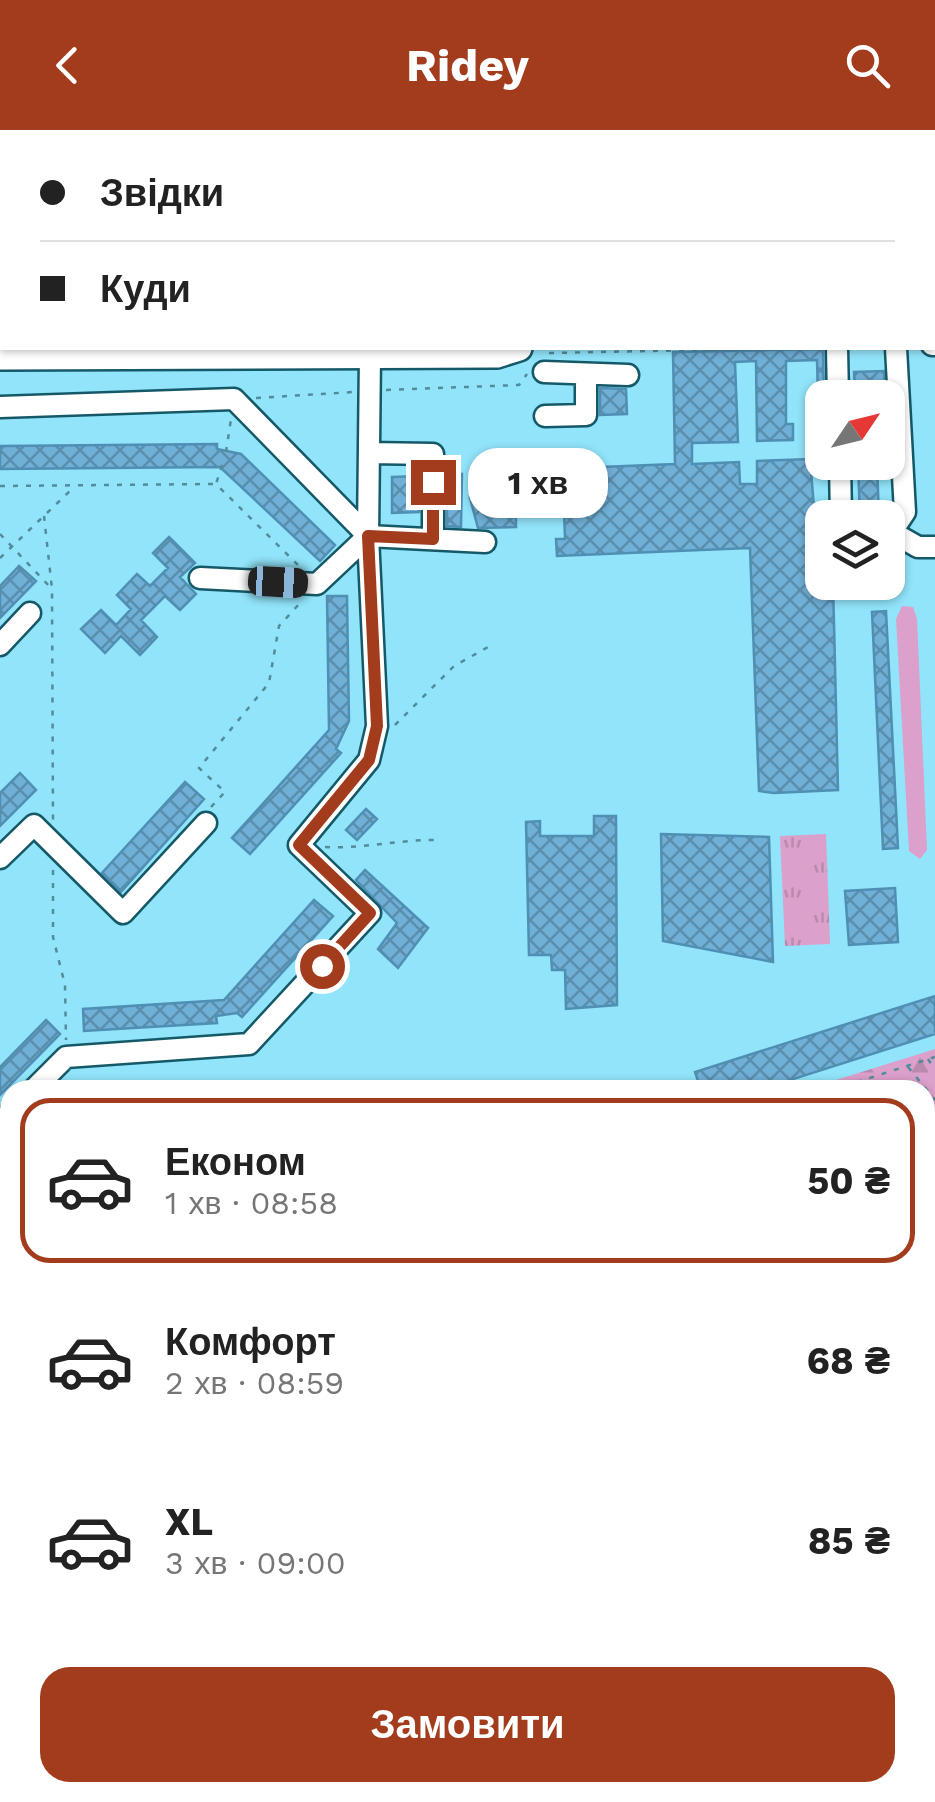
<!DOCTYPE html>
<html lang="uk">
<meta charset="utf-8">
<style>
:root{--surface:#fff;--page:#f2f2f2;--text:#222;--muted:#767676;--line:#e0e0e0;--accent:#a33b1d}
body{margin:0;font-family:"Work Sans",sans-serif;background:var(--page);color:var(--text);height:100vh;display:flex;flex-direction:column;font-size:38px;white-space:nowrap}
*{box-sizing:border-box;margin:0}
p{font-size:32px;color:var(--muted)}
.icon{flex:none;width:55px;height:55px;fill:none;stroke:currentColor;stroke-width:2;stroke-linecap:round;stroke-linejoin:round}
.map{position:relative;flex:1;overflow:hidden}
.sheet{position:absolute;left:0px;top:950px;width:935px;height:722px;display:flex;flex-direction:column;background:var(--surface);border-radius:30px 30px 0 0;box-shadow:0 2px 8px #0004}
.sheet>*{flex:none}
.banner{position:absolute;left:0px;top:0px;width:935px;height:220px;box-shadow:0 2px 8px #0004;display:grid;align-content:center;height:220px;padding:0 40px;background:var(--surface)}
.needle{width:65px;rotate:55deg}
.fabs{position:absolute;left:805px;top:250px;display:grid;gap:20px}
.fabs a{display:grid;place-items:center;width:100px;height:100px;border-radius:20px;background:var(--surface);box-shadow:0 2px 8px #0004;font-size:50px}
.end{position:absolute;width:45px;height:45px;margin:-22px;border:12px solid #a33b1d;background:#fff;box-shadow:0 0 0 5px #fff}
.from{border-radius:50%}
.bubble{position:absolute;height:70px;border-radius:30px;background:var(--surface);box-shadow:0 2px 8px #0004;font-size:32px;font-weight:700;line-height:70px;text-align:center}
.car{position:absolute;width:30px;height:60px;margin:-30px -15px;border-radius:12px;box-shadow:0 0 8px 2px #0007;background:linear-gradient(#222 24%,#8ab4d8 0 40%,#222 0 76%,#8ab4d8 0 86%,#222 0)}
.banner b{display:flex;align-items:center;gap:35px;height:95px;font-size:38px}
.banner b+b{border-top:2px solid var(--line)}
.banner i{width:25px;height:25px;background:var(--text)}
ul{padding:18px 0 0;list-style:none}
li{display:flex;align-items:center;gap:30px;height:165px;margin:0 20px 15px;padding:0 20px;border:5px solid transparent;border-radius:30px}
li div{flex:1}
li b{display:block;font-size:38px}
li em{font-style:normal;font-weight:700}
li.on{border-color:var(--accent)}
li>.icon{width:90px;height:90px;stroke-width:1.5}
.cta{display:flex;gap:20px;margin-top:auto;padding:20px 40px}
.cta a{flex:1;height:115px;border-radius:30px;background:var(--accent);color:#fff;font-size:40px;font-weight:700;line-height:115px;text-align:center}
header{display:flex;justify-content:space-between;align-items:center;height:130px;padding:0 40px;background:var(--accent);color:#fff;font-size:45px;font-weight:700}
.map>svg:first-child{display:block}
.grass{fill:#dba0cb}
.forest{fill:url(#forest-firs)}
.wetland{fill:url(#wetland-marsh)}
.park{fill:url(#park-tufts)}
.building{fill:url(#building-cross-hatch);stroke:#508fb4;stroke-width:2.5}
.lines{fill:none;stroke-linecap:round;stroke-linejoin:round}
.minor-casing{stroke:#155968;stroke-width:25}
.major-casing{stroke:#155968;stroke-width:30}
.path{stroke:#528c9b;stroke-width:2.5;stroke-dasharray:5 8;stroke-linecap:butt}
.minor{stroke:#fff;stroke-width:20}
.major{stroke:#fff;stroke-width:25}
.tram{stroke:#29525d;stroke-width:2.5}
.route{stroke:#a33b1d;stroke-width:12}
</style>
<header><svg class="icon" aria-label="back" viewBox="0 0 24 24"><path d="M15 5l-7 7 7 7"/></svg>Ridey<svg class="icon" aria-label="search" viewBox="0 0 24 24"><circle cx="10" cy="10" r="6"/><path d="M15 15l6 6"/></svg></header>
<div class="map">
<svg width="935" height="1672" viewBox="0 0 935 1672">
<defs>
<pattern id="forest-firs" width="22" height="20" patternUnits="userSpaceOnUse" patternTransform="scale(2.5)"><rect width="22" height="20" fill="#dba0cb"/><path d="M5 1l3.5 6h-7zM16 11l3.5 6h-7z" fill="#ba89ae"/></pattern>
<pattern id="wetland-marsh" width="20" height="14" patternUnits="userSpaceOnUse" patternTransform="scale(2.5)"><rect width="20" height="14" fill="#dba0cb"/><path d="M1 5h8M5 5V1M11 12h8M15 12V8" fill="none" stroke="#ba89ae"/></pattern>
<pattern id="park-tufts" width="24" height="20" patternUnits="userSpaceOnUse" patternTransform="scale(2.5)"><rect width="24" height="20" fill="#dba0cb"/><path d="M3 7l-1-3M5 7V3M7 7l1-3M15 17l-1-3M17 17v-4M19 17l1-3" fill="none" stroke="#ba89ae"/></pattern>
<pattern id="building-cross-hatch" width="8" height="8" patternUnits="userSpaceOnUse" patternTransform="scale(2.5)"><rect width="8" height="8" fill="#70afd6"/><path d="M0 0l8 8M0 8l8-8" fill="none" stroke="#5a8ead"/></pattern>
</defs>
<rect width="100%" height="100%" fill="#91e4fa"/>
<path class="grass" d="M902 476 913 477 917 489 927 720 920 729 909 721 896 489Z"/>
<path class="forest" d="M935 919V1672H0V1433L10 1426V1662H925V960H804Z
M10 1212V1349L0 1354V1216Z"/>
<path class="wetland" d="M10 1349V1426L0 1433V1354Z"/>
<path class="park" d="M826 704 830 814 785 816 780 706Z"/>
<path class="building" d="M823 219 824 268H818L817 230 786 231V294H793V310L757 311 756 231 735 232 738 312 692 313V334L739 332 740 354H757V331L810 329 816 401 822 400V452H833L838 660 774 663 759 661 750 418 557 426 556 409H565L563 351H553L552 339 675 334 673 222Z
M884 241 885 268H855L854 242Z
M600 258 626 259 627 284 600 285Z
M217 314V319L241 324 335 415 320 431 220 337 0 339V316Z
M858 332H877L879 388H860Z
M447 343 462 344 461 397 447 396Z
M419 346V382L392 383V347Z
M470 368 500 369V382L516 383V397L478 398Z
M169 407 195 433 180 447 196 464 180 480 165 466 141 490 157 507 140 525 121 506 105 523 81 499 101 480 116 495 131 479 117 465 137 444 150 456 168 438 153 423Z
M19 436 36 451 0 488V456Z
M901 440V457L888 458V441Z
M327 466H347L349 591 336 619 341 623 250 724 232 708 329 600Z
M886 481 898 718 883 719 872 482Z
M20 643 36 660 0 696V663Z
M185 652 204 669 121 762 102 743Z
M366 679 377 689 357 710 346 700Z
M594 686H616L617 875 566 879 565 840H552L551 825H529L526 692 540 691V706H594Z
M661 704 769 707 773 832 663 811Z
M365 740 428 798 398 838 378 819 397 793 356 750Z
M895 758 898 812 849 815 845 761Z
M314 770 333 786 242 887 237 883 216 886 217 893 84 901 83 879 224 870Z
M935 866V904L759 960H701L695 942Z
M46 890 60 904 0 965V937Z"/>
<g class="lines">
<g class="minor-casing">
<path id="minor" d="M440 0 441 2
M507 0V2
M0 29H2
M932 215H935
M837 218 838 268
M544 242 628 245
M0 277 234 269 368 406 370 225
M545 286 586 285V244
M369 323 433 324V409
M840 332 841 388
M888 400 918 417H935
M893 400 905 382 896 218
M200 448 317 454 368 406 485 412
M0 515 30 483
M0 728 34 695 123 783 206 693
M33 960 66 927 249 914 370 783 299 715 369 630 377 596 368 406
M0 993 10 983"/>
</g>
<g class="major-casing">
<path id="major" d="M0 176H2
M0 227 497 225 519 218"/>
</g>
<path class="path" d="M283 0 287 2
M200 2V0
M292 2 295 0
M0 5H2
M0 148H2
M549 223 797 218
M386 260 519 255 527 244
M256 268 353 262
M226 322 231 289
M222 335 216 354 300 437
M0 356 213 354
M44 386 52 459 53 692
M0 404 51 458
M0 428 74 357
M866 452 881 466 890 467
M395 595 454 536 490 516
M211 677 225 662 199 638 269 553 279 496 301 472
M325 717C364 719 401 709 440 710
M53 740V807L65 855 66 910
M928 929 935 940
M908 937 935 970
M832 960 935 927
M925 1075 935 1088
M925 1080 935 1055
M925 1193 935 1195
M0 1227 10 1224
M0 1258 10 1254
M0 1288 10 1311
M925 1292 935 1298
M0 1329 10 1323
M0 1440 10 1432
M0 1578 10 1576
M0 1610 10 1628
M0 1633 10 1631
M29 1662 35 1672
M651 1662 655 1672
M931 1672 935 1669"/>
<use href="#minor" class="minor"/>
<use href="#major" class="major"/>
<path class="tram" d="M0 209H2"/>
</g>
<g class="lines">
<path class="route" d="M322 836 370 783 299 715 369 630 377 596 368 406 433 409V352"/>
</g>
</svg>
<div class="fabs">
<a><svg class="needle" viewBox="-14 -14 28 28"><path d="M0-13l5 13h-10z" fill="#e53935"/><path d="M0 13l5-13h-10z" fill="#767676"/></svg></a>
<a><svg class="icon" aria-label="layers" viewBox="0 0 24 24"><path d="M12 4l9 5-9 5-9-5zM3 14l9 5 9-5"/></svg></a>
</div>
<i class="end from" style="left:322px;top:836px"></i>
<i class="end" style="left:433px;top:352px"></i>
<div class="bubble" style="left:468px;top:318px;width:140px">1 хв</div>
<i class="car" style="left:278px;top:452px;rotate:93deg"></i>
<div class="banner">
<b><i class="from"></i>Звідки</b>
<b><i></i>Куди</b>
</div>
<section class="sheet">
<ul>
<li class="on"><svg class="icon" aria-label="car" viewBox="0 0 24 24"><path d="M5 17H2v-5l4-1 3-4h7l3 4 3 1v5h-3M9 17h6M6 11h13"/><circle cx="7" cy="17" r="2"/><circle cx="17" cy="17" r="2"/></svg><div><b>Економ</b><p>1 хв · 08:58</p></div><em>50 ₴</em></li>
<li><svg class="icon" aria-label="car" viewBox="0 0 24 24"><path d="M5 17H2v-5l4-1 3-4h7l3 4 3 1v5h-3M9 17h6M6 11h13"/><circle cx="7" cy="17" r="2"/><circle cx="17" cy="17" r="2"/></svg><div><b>Комфорт</b><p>2 хв · 08:59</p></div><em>68 ₴</em></li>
<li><svg class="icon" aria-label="car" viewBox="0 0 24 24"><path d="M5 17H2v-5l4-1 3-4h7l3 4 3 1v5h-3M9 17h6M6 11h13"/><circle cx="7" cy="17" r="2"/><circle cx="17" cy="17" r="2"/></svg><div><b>XL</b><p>3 хв · 09:00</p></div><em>85 ₴</em></li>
</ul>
<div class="cta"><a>Замовити</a></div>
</section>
</div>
